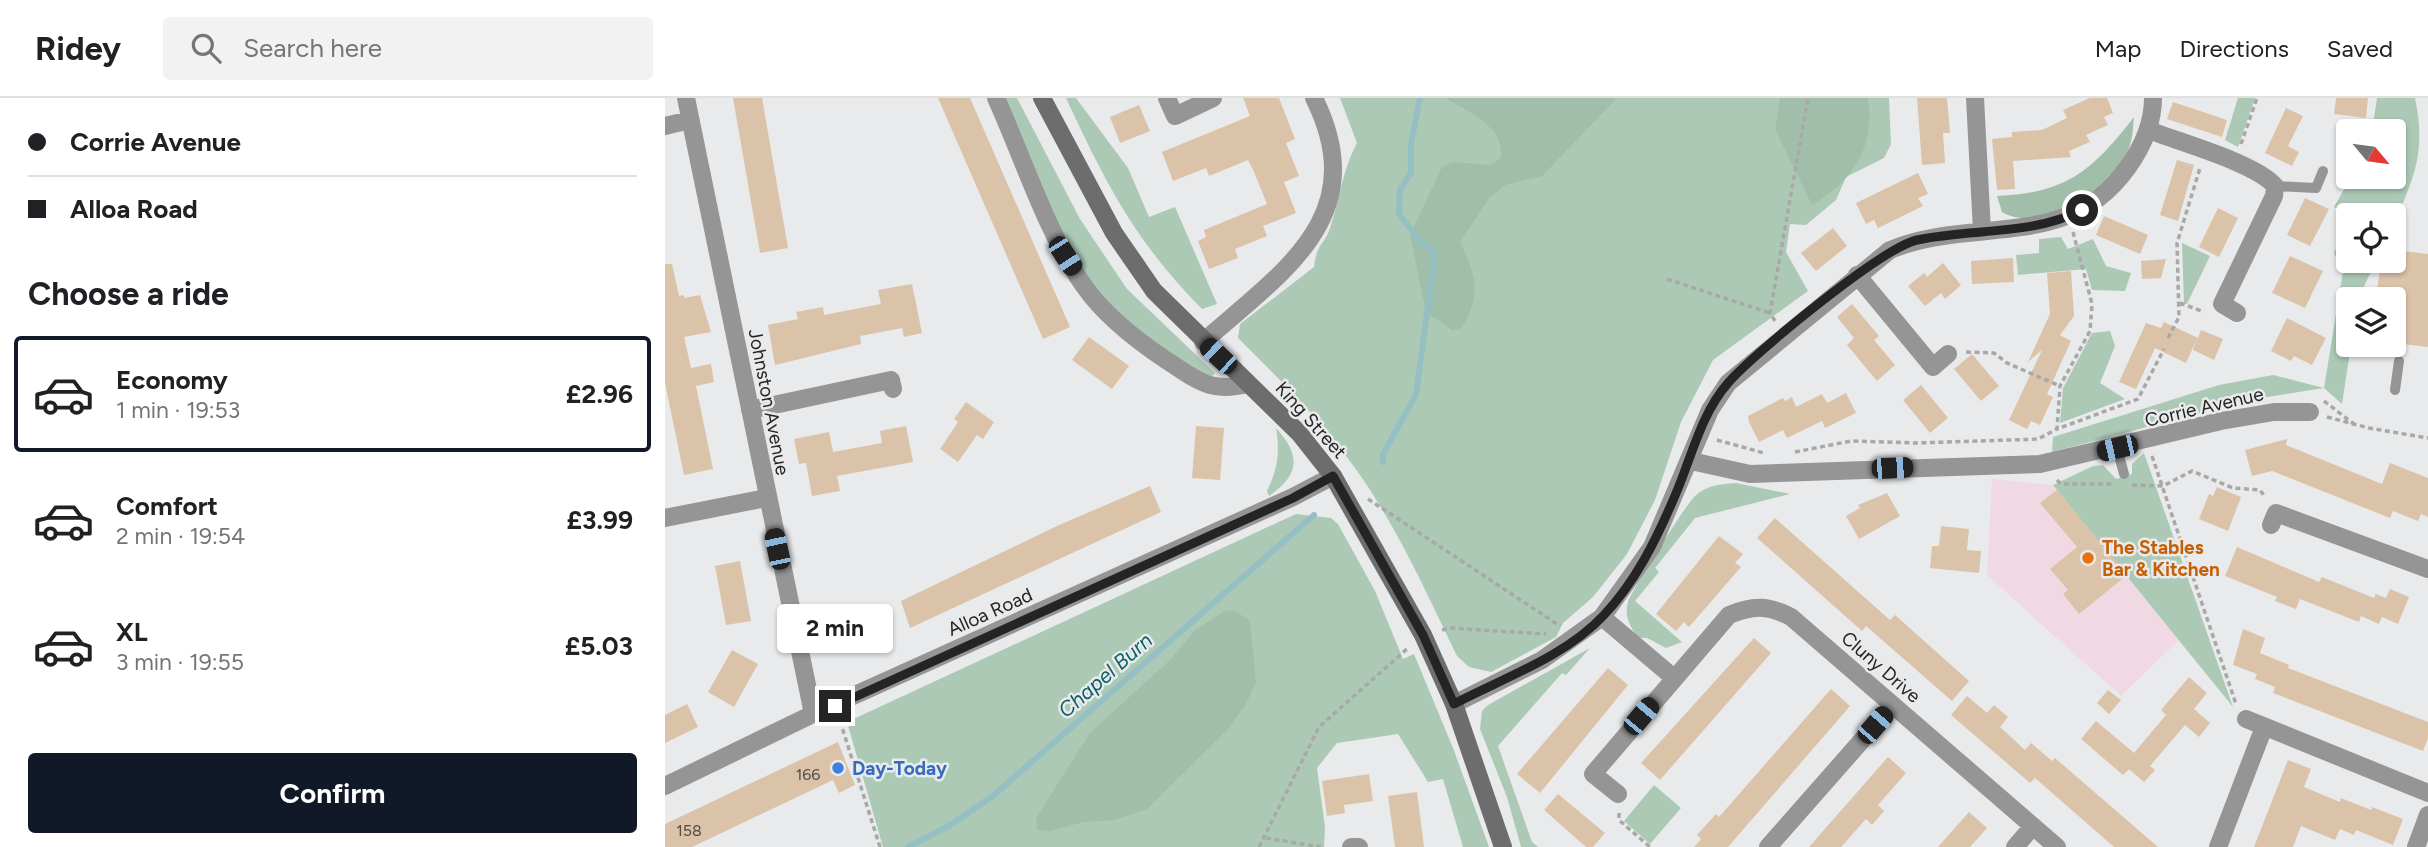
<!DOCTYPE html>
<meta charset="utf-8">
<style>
:root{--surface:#fff;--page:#f2f2f2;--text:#202124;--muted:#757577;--line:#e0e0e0;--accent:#111827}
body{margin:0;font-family:Figtree,sans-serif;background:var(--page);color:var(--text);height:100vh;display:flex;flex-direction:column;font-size:26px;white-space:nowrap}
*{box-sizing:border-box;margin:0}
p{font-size:23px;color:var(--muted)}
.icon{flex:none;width:38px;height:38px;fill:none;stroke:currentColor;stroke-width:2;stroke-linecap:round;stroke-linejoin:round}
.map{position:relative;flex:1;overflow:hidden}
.drawer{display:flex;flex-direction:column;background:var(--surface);width:665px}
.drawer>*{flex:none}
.top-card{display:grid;align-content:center;height:154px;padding:0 28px;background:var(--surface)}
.needle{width:46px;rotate:119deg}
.fabs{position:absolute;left:1671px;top:21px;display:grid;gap:14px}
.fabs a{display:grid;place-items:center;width:70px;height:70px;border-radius:7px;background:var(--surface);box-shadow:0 2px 5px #0004;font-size:35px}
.end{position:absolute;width:32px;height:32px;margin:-16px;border:9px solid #242425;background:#fff;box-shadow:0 0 0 4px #fff}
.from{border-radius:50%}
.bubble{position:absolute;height:49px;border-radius:7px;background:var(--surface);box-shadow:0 2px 5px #0004;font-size:23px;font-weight:700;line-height:49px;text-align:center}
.car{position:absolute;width:21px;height:42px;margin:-21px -10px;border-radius:9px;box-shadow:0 0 5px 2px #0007;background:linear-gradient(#222 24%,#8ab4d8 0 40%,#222 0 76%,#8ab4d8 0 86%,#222 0)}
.top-card b{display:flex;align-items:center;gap:24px;height:66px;font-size:26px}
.top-card b+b{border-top:2px solid var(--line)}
.top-card i{width:18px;height:18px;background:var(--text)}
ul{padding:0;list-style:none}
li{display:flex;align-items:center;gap:21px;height:116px;margin:0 14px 10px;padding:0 14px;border:4px solid transparent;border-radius:7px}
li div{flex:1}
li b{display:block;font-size:26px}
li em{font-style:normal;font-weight:700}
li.current{border-color:var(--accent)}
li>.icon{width:63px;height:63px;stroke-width:1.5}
h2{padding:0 28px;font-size:32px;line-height:84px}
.primary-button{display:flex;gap:14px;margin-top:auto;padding:14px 28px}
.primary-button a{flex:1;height:80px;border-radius:7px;background:var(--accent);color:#fff;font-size:28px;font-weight:700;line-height:80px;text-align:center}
header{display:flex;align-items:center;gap:42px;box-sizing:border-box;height:98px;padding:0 35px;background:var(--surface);border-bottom:2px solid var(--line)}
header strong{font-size:33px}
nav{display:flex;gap:38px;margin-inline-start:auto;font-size:24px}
.search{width:490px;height:63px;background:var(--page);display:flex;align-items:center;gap:18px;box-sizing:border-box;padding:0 24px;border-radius:7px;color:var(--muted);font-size:26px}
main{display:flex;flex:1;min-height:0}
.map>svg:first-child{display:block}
.commercial{fill:#f1d9e3}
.green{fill:#acc9b6}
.forest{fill:#a0beaa}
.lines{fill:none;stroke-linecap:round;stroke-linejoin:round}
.stream{stroke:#96bfc3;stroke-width:6}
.building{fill:#dbc3aa}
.path{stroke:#a8a8a9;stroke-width:3.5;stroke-dasharray:5 3.5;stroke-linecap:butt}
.lane{stroke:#969595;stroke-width:10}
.street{stroke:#969595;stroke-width:18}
.secondary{stroke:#6e6d6d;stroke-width:18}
.route{stroke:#242425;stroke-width:9}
.food-dot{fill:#e8710a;stroke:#e9eaeb;stroke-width:2.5}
.shop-dot{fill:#3f7fe0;stroke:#e9eaeb;stroke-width:2.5}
.labels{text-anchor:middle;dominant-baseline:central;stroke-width:5;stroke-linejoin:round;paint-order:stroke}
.number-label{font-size:16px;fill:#524c46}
.street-label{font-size:19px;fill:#242425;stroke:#e9eaeb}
.food-label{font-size:19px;font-weight:bold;fill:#c56008;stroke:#e9eaeb;text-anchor:start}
.shop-label{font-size:19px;font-weight:bold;fill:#366cbe;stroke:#e9eaeb;text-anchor:start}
.water-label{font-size:21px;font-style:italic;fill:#0c6168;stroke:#e9eaeb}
</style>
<header>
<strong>Ridey</strong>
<div class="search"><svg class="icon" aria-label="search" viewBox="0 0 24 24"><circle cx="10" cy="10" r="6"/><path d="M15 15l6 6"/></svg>Search here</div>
<nav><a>Map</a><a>Directions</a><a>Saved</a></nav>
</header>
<main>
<section class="drawer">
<div class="top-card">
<b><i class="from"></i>Corrie Avenue</b>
<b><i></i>Alloa Road</b>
</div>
<h2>Choose a ride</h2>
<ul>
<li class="current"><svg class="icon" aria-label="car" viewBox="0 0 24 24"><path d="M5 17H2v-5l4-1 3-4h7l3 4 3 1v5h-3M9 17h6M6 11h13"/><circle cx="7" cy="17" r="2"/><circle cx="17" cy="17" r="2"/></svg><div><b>Economy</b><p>1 min · 19:53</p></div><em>£2.96</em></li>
<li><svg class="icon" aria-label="car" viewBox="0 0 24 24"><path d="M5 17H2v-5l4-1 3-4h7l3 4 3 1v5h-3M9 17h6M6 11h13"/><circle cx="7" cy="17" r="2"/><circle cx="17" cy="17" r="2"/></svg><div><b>Comfort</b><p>2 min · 19:54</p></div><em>£3.99</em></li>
<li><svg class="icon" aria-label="car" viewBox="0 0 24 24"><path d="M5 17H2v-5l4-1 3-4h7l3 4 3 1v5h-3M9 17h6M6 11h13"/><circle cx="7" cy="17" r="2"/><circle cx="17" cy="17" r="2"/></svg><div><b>XL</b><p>3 min · 19:55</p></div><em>£5.03</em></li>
</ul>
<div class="primary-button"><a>Confirm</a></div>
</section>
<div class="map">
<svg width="1763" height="749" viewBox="0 0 1763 749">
<rect width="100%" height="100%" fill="#e9eaeb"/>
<path class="commercial" d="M1327 381 1388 387 1514 542 1456 598 1322 477Z"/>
<path class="green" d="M338 0H352L415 121 462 191 550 275 544 282C509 258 470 237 441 206 394 156 365 63 338 0Z
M401 0H411L463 70 484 119 510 109 552 206 537 211C470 143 441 86 401 0Z
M675 0H1224L1226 46 1219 60 1181 79 1171 102 1141 127 1125 126 1121 154 1143 193 1048 262 1016 324 990 402 962 456 928 499 898 525 891 539 826 574 804 569 792 558C759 490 728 419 681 358 649 315 611 278 573 240L575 226 649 169C652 144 659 148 665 130 675 100 677 73 692 45Z
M1573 0H1590L1573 49 1560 42Z
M1712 0H1750C1761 52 1750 79 1729 125V117H1685L1669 109 1686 79H1729V33H1707Z
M1683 125 1684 163H1711L1693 201H1684L1686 247 1677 306 1659 290 1584 302 1387 354 1388 339 1554 287 1608 277 1659 290 1678 173 1669 155Z
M1396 139 1403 151 1428 141 1441 168 1466 175 1460 193 1427 192 1421 171 1353 177 1351 157 1374 155V141Z
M1517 145 1545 158 1522 206 1519 205Z
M1445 233 1450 248 1435 285 1460 301 1395 325 1398 290 1427 235Z
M611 330C636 357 635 377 604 398L602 393C613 371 615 354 611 330Z
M1479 355 1568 609 1388 387 1428 368 1438 367 1451 381 1467 376V366Z
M1071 385 1125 396 1030 420 990 470 994 474 970 503 1017 544 1001 550 982 540H972C965 527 959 519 963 504 965 495 1022 405 1030 398 1042 387 1056 386 1071 385Z
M631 416 666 420 673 426 710 493 738 561 749 556 788 650 824 749H798L778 681 763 684 733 636 672 645 652 670 660 729 659 749H218L182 624Z
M925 550 901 577 897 575 833 648 867 744 873 749H856L842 699 815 631 817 613 823 607Z
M989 687 1016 710 985 746 959 723Z"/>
<path class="forest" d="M781 0H952L877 78 842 86 825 99 795 144C811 179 817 194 797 230L787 232 761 214 745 137 777 69 787 64 826 67 836 60C840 28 804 15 781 0Z
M1115 0H1203C1210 49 1189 82 1147 107L1110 31Z
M1469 19C1468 28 1468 38 1465 47 1452 86 1377 138 1337 114L1332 98C1402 95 1427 73 1469 19Z
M569 512 585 523 591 584 581 606 563 631 482 711 450 722 419 724 385 733 372 732 371 720 425 635 506 561 529 533 558 514Z"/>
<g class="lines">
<path class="stream" d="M718 364V356L751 297 770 155 753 141 734 116 735 92 746 75V45L755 0
M243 749 284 728 329 697 649 417"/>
</g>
<path class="building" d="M68 0H97L123 150 95 155Z
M273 0H305L405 229 378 241Z
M578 0H614L630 41 621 45 634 78 619 84 631 115 598 128 602 138 570 151 573 160 544 171 533 143 541 139 539 132 602 106 589 74 583 62 544 78 541 70 508 83 497 54 585 18Z
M1252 0H1282L1285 35H1278L1280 65 1257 67Z
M1425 0H1442L1448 15 1439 19 1443 27 1421 37 1425 44 1404 53 1406 59 1348 63 1350 91 1332 92 1327 41 1347 39V34L1377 32 1402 20 1398 12Z
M1671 0H1703L1701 20 1669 16Z
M1508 4 1562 22 1557 39 1502 21Z
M474 7 485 33 455 45 445 19Z
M1621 10 1638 18 1623 48 1634 54 1627 68 1600 55Z
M1512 62 1529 67 1513 123 1495 117Z
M1253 75 1263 96 1253 100 1258 108 1213 130 1209 122 1201 126 1191 105Z
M1640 100 1664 111 1645 148 1622 137Z
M1553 110 1573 120 1554 159 1534 149Z
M1439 118 1483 137 1475 156 1431 137Z
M1168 130 1182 148 1151 173 1136 155Z
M1729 152 1763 156V249L1738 246 1739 233 1729 231V201H1711L1716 163H1729Z
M1625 158 1658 173 1640 210 1607 195Z
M1348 160 1349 184 1307 186 1306 163Z
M1501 161 1496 180 1477 181 1476 163Z
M1278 165 1296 187 1280 201 1276 195 1260 208 1243 188 1259 175 1262 179Z
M0 166H7L14 198 19 197V200L35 197 46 234 19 239 26 270 46 266 49 284 31 288 48 371 19 377 0 285Z
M1406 173 1409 218 1395 237 1406 243 1382 296 1388 299 1375 327 1366 323 1362 331 1344 322 1377 252 1363 264 1385 216 1382 175Z
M247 186 257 235 239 239 237 230 195 238 196 246 110 267 103 227 133 221 131 214 158 209 159 217 216 206 213 192Z
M1187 206 1214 238 1209 242 1230 267 1212 283 1182 247 1189 240 1172 219Z
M1622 220 1661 240 1647 267 1629 258 1626 263 1606 253Z
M1499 224 1533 240 1536 232 1558 241 1549 262 1528 252 1532 241 1521 265 1490 250 1471 291 1454 284 1481 225 1496 230Z
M424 239 464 268 447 291 407 262Z
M1307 256 1334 288 1316 303 1289 271Z
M1256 287 1283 320 1265 335 1238 302Z
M1181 295 1191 315 1160 330 1157 323 1122 340 1118 332 1094 344 1084 324 1083 318 1118 300 1120 303 1127 299 1131 309 1157 296 1162 305Z
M301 304 329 324 318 341 312 337 293 364 275 351 293 324 289 321Z
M241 328 248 364 172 378 175 393 147 398 141 365 134 366 129 341 164 334 168 354 217 345 215 333Z
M531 328 559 330 555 382 527 380Z
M1622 341 1621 347 1717 386 1725 365 1763 380V419L1756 416 1753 423 1728 413 1725 420 1607 373 1587 378 1580 352Z
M485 388 496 414 245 530 236 503 392 428Z
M1552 389 1576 399 1563 433 1534 421 1544 396 1548 398Z
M1392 392 1462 477 1414 516 1398 496 1403 492 1385 471 1412 449 1375 405Z
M1222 395 1235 418 1194 441 1181 418 1195 410 1193 407Z
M1110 420 1225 522 1230 517 1304 583 1287 603 1201 528 1197 533 1092 440Z
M1276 428 1304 431 1302 452 1316 453 1314 475 1265 470 1267 448H1274Z
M1054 438 1078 456 1070 465 1076 469 1024 529 1019 524 1011 533 991 516Z
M1572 449 1654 484 1657 479 1709 500 1711 496 1721 500 1725 491 1744 499 1733 526 1717 519 1714 526 1696 518 1694 524 1635 501 1631 511 1610 503 1612 499 1560 478Z
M75 463 86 523 61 527 50 468Z
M173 506 212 518 205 542 165 530Z
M1578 531 1600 540 1595 555 1624 567 1623 570 1763 624V640L1758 653 1608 595 1610 589 1590 581 1592 576 1568 567Z
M1089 540 1106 555 995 682 976 665Z
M67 552 93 566 69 609 43 594Z
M943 570 963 587 875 695 852 676Z
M1524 579 1542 595 1529 611 1545 625 1534 639 1520 627 1485 668 1490 672 1479 684 1464 671 1458 677 1416 641 1431 623 1469 655 1501 617 1496 612Z
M1166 591 1185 608 1063 749H1029L1036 741 1032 737 1051 716 1054 719Z
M1443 592 1456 602 1444 616 1432 605Z
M1302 598 1322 615 1329 607 1343 619 1335 629 1360 652 1366 645 1387 663 1390 660 1493 749H1449L1370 680 1365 685 1286 617Z
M22 606 33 629 0 645V617Z
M173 644 190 687 174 695 168 682 27 749H0V726Z
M1223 659 1241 675 1213 707 1219 713 1207 727 1201 721 1176 749H1144Z
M1623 662 1646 671 1639 689 1675 704 1676 700 1706 712 1707 709 1738 721 1728 747 1691 732 1689 737 1675 731 1670 742 1636 728 1628 749H1589Z
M704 676 708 703 679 707 680 715 662 718 657 683Z
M752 694 759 749H730L723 698Z
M893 696 940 735 928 749H921L879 712Z
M1304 714 1322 730 1305 749H1273Z"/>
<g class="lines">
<path class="path" d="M1576 46 1592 0
M1408 134 1427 206 1425 233 1395 288 1392 331 1473 301 1499 251
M1002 181 1105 215
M1515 205 1539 214
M1110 223 1105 215 1143 0
M1503 240 1514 219 1512 145 1535 70
M1301 254 1329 255 1342 265 1395 288
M1659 303 1689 326
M1662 319 1704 330 1763 340
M1375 340 1392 331
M1052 342 1099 355
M1130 354 1186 343 1252 345 1375 341
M1487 358 1571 606
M1392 382 1396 386H1449
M1467 387 1498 388 1527 373 1568 390 1595 392 1600 399
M703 401 895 528
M777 532 785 530 881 536
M175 623 215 749
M954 715V722L985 749
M601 740 656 749
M594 749 654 629 743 550"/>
<path class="lane" d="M1610 88 1651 90 1658 73
M1730 292 1734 263
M1452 350 1459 376"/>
<path class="street" d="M21 0 148 616
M331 0C357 57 383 138 419 188 440 218 471 242 501 262 534 283 544 295 583 286
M502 0 510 18 548 0
M1310 0 1317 133
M0 28 25 22
M1484 32C1513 44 1591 65 1610 88L1609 98 1557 206 1572 215
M1192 177 1268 269 1283 256
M538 244C618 173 708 119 649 0
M85 312 226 282 228 291
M1026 363 1085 376 1375 366 1556 323 1609 314H1645
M0 420 101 400
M1606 427 1611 415 1763 471
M937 519 1009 580
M789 606 877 562 937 519 987 449 1045 312 1063 285 1225 152C1311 117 1402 155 1463 69 1478 48 1488 26 1488 0
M1581 621 1763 695
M0 688 148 616 628 399 668 378
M953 696 928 676 1064 517C1088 507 1103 507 1126 519L1392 749
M686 749H694
M1103 749 1228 607
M1350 749 1368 728
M1553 749 1599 629
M1751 749 1763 717"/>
<path class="secondary" d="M377 0 449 135 489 193 634 335 668 378 758 537 789 606 838 749"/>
</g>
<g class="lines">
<path class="route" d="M170 608 628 400 668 378 758 537 789 606C838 580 900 559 939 517 971 483 991 442 1009 400 1026 362 1035 317 1063 285 1089 255 1217 150 1252 142 1307 130 1366 138 1417 112"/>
</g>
<circle class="food-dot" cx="1423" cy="460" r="7"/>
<circle class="shop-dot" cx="173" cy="670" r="7"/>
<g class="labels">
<g class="number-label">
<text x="143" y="676">166</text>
<text x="24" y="732">158</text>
</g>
<g class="street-label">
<text transform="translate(104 304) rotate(79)">Johnston Avenue</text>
<text transform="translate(1539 309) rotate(-13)">Corrie Avenue</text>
<text transform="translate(646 322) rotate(48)">King Street</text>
<text transform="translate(325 514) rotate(-24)">Alloa Road</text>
<text transform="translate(1216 569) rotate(41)">Cluny Drive</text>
</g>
<g class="food-label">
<text x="1437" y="449">The Stables<tspan x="1437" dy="22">Bar &amp; Kitchen</tspan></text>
</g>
<g class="shop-label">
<text x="187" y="670">Day-Today</text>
</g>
<g class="water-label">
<text transform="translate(440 577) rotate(-41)">Chapel Burn</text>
</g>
</g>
</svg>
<div class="fabs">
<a><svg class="needle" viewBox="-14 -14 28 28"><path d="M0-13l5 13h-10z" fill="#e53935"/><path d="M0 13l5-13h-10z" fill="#757577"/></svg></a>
<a><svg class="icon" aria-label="locate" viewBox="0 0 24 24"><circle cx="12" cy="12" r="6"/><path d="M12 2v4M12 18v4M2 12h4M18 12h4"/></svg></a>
<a><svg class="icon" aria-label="layers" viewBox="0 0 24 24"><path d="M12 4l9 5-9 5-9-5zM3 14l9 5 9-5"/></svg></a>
</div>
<i class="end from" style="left:1417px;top:112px"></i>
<i class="end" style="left:170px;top:608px"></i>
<div class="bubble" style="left:112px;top:506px;width:116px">2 min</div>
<i class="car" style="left:400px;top:158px;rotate:147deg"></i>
<i class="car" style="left:553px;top:258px;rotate:313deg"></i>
<i class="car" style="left:1452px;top:350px;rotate:257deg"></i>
<i class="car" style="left:1227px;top:370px;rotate:88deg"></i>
<i class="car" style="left:112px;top:451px;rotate:348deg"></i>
<i class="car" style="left:976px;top:618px;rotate:40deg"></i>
<i class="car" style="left:1210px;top:627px;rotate:41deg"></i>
</div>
</main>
